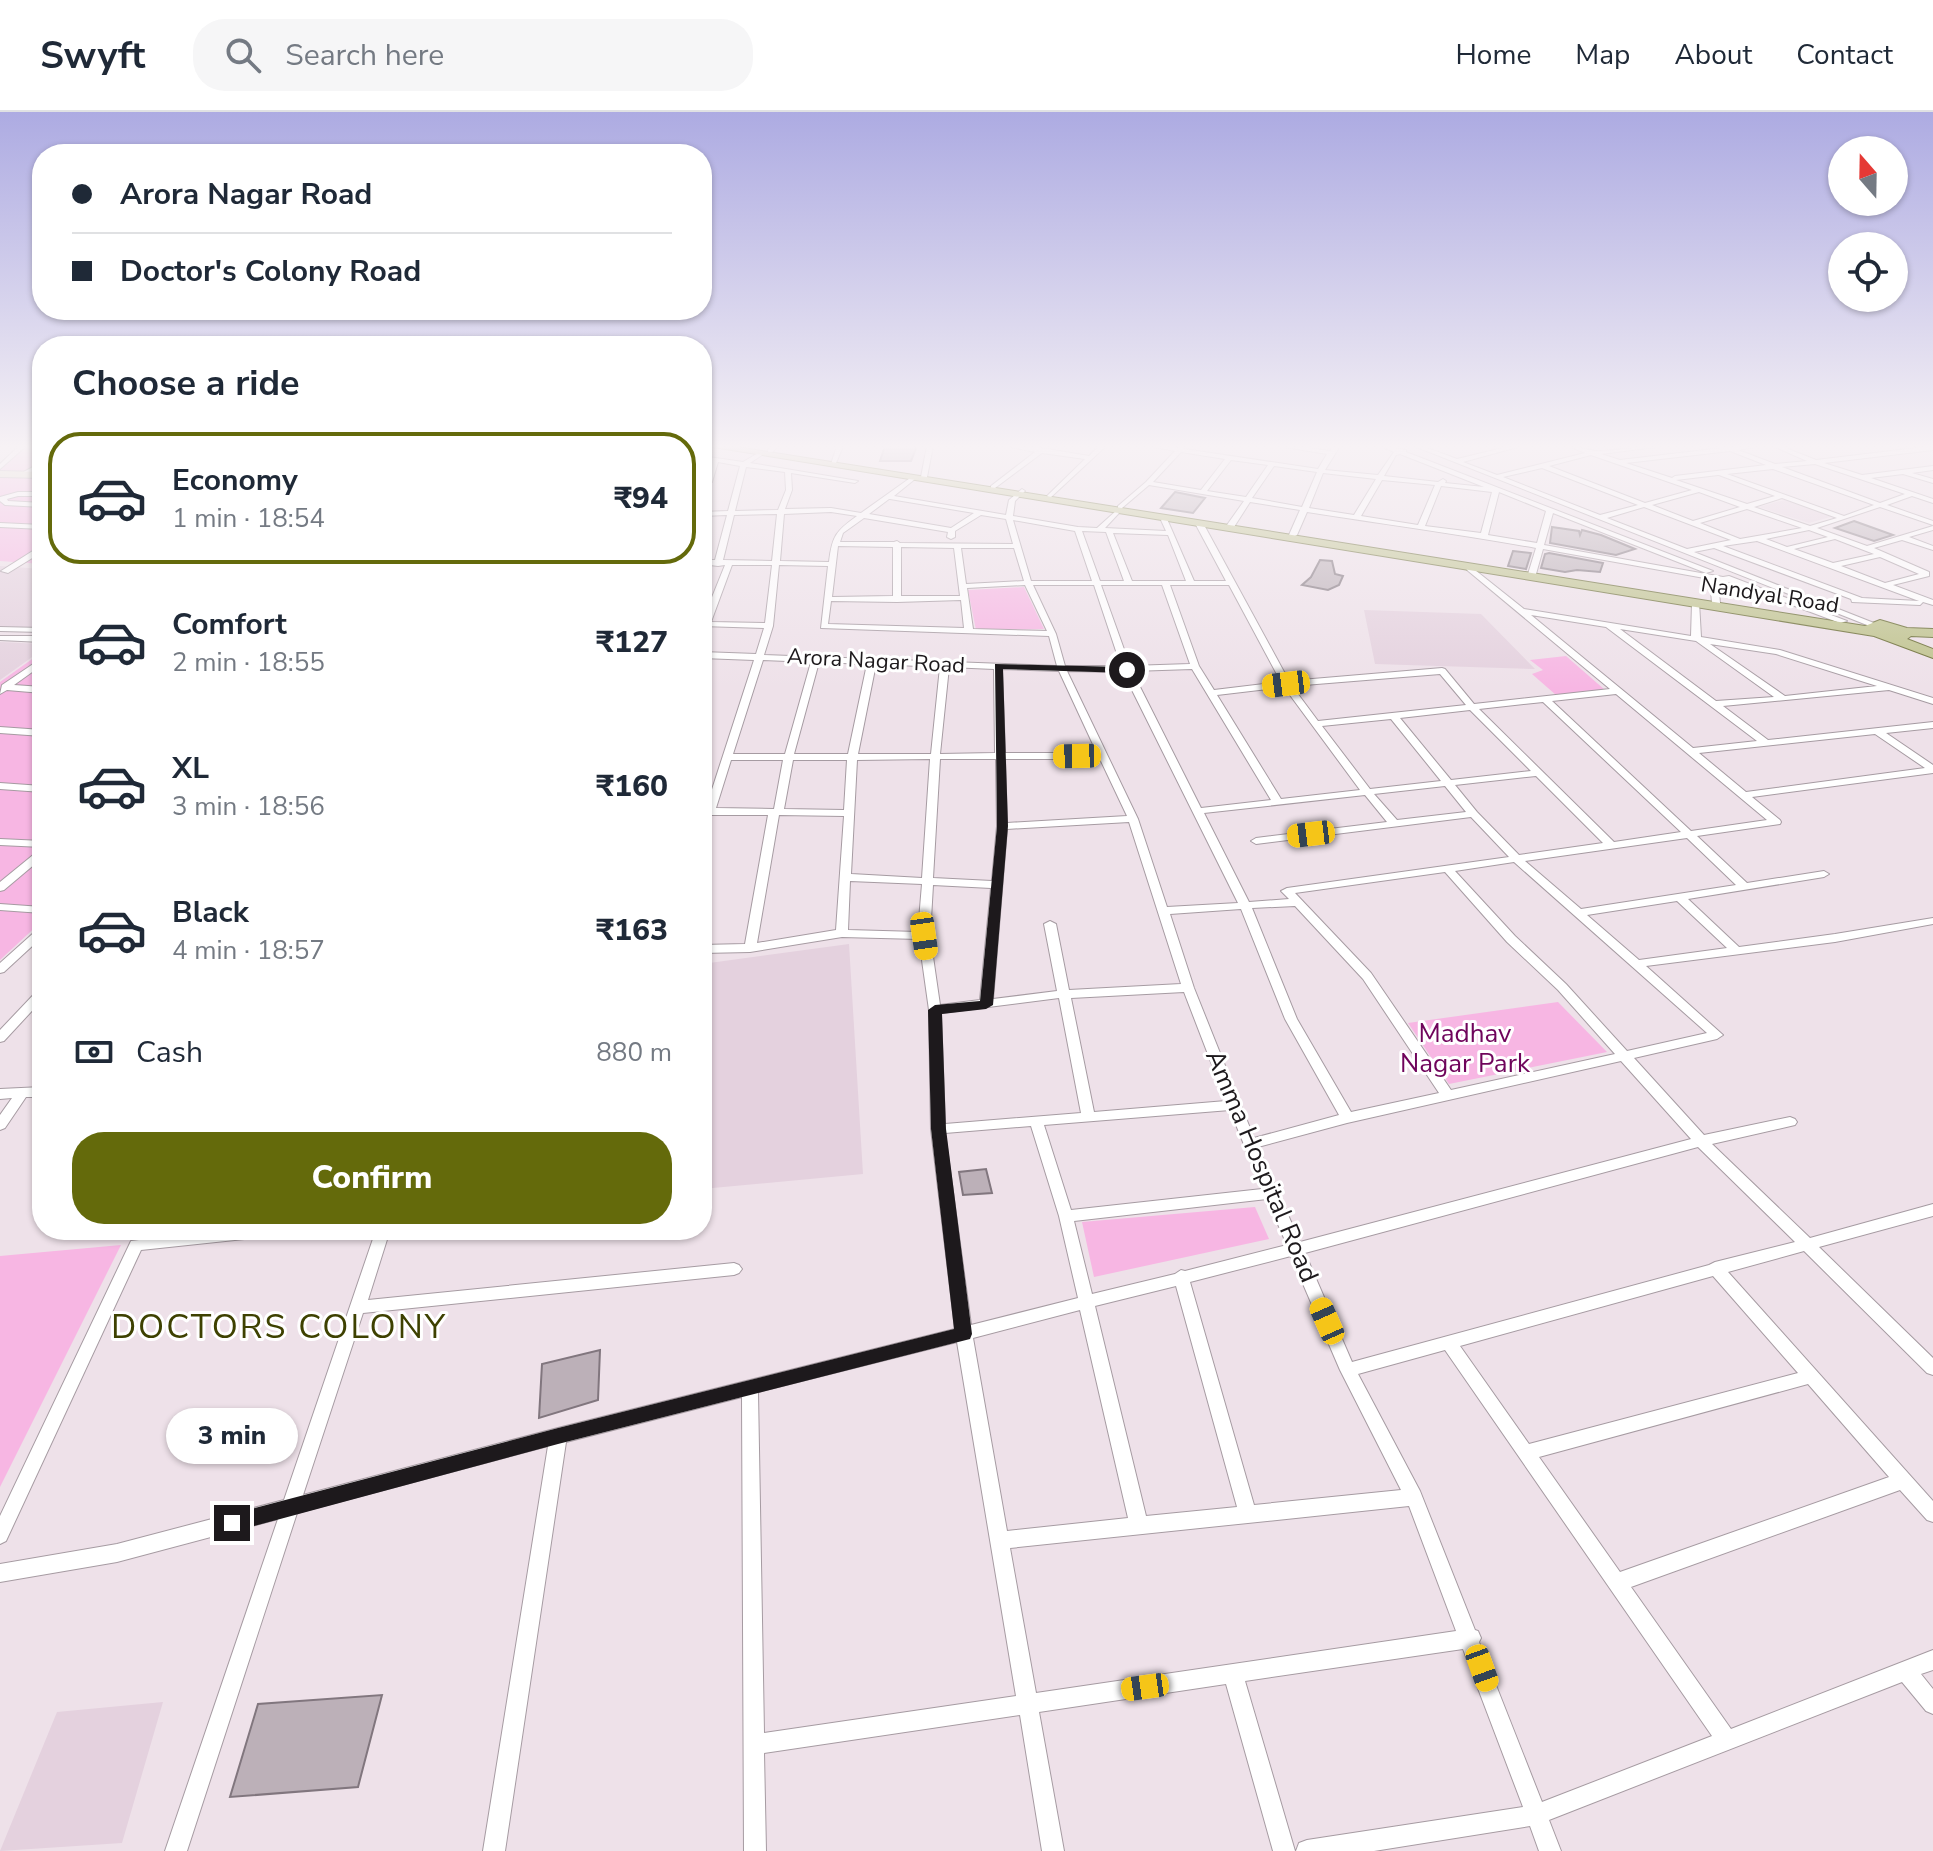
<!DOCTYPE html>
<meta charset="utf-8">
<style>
:root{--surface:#fff;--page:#f6f6f7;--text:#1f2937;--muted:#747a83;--line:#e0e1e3;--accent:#646a0b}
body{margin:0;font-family:"Nunito Sans",sans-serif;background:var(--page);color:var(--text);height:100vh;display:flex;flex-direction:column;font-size:30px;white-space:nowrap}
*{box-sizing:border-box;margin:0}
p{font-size:26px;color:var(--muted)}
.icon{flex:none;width:44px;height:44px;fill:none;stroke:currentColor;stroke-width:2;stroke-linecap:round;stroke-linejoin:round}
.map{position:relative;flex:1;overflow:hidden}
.drawer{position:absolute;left:32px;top:224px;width:680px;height:904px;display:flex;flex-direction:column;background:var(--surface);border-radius:32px;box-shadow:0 2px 6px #0004}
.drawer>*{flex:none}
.guide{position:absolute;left:32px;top:32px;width:680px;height:176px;border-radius:32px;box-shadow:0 2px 6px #0004;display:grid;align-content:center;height:176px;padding:0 40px;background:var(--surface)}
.needle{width:52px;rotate:340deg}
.buttons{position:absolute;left:1828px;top:24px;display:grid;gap:16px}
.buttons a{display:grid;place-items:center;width:80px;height:80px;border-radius:50%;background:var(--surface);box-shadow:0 2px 6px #0004;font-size:40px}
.end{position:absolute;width:36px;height:36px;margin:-18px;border:10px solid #1d191c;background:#fff;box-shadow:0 0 0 4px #fff}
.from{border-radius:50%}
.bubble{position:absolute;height:56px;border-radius:28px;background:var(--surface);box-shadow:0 2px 6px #0004;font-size:26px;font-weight:800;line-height:56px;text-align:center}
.car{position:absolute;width:24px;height:48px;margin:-24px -12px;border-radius:10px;box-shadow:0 0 6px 2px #0007;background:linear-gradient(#f5c518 24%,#345 0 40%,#f5c518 0 76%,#345 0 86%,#f5c518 0)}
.guide b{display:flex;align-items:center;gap:28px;height:76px;font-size:30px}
.guide b+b{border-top:2px solid var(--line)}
.guide i{width:20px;height:20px;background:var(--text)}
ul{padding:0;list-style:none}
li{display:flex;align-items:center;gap:24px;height:132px;margin:0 16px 12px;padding:0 24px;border:4px solid transparent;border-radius:32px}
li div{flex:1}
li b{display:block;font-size:30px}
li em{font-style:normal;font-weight:800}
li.current{border-color:var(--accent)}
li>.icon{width:72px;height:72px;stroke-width:1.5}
h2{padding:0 40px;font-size:36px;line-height:96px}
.pay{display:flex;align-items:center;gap:20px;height:88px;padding:0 40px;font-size:30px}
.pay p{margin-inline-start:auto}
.primary-button{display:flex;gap:16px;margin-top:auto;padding:16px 40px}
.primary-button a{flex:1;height:92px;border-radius:32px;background:var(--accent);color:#fff;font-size:32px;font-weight:800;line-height:92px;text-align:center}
header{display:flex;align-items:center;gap:48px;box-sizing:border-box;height:112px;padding:0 40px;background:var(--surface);border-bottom:2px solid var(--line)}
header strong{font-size:38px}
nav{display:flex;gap:44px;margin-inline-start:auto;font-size:28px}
.search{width:560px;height:72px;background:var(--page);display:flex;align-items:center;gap:20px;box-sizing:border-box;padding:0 28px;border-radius:32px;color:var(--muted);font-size:30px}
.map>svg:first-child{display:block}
.built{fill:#e4d1de}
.green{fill:#f7b6e3}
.building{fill:#bcb0b8;stroke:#81767e;stroke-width:2}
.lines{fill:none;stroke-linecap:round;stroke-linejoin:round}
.street-casing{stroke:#a69ba2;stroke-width:2}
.secondary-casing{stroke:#a69ba2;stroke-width:2}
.primary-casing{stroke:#696c33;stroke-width:2}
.street{fill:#fff;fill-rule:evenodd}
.secondary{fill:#dee0c5;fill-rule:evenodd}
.primary{fill:#bec28c;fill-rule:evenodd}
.route{fill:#1d191c}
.labels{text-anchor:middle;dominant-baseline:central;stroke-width:6;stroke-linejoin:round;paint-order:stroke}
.far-street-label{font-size:22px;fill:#1d191c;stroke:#fff}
.park-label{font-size:26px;fill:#6f045b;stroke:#fff}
.street-label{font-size:26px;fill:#1d191c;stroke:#fff}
.near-neighbourhood-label{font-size:34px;letter-spacing:2px;fill:#3e4101;stroke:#fff}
</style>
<header>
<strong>Swyft</strong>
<div class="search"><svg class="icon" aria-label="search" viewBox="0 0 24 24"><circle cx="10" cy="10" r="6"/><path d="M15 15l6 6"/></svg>Search here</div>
<nav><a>Home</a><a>Map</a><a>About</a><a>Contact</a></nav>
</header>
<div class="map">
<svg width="1933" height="1739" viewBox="0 0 1933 1739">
<rect width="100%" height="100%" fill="#eee1e9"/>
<path class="built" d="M1784 388 1834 404 1809 411 1759 395Z
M0 454 42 457V516L0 514Z
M1364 498 1481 502 1535 557 1375 552Z
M0 530 42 532V538L0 568Z
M849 832 863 1062 702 1077V852Z
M163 1590 122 1731 0 1739 57 1600Z"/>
<path class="green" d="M24 334H42V452L0 449V356Z
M1024 475 1044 517 976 518 968 478Z
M42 540V809L0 848V570Z
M1566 544 1605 578 1556 583 1532 562 1543 558 1530 548Z
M1558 890 1607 940 1449 972 1408 911Z
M1255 1095 1269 1127 1094 1165 1082 1110Z
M121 1133 0 1375V1144Z"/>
<path class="building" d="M885 334H917L911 349H880Z
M1175 380 1205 386 1193 401 1161 396Z
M1854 409 1893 423 1874 429 1835 416Z
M1552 415 1579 419 1580 423 1582 418 1601 423 1635 437 1616 443 1550 431Z
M1513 439 1531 441 1526 457 1508 454Z
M1549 441 1603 451 1600 460 1577 458 1565 460 1541 456 1545 442Z
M1320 448 1332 449 1335 462 1343 464 1339 473 1328 478 1302 473 1311 465Z
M986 1057 992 1081 963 1083 959 1060Z
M600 1238 598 1288 539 1306 542 1252Z
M382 1583 358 1675 230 1685 258 1592Z"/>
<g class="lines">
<g class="street-casing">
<path id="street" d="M19 334H26L0 357V352Z
M772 334H779L772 340H768V338Z
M837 334H843L836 351 831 352Z
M927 334H933L927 365 924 367 921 365Z
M1007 334 1041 336 1089 344 1099 334H1106L1050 386 1047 384 1048 383 1085 347 1042 341 995 376H991V374L1035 340Z
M1150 334 1178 336 1181 334 1184 337 1318 357 1327 342 1279 334H1294L1330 339 1334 334H1340L1325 358 1378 363 1394 340 1381 334 1406 338V340L1713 459 1706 461 1553 401 1544 433 1723 465 1729 464 1847 509 1840 511 1733 471 1718 469 1720 491 1716 493 1712 491 1710 467 1543 437 1536 462 1532 464 1528 462 1536 436C1459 422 1383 412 1307 400L1297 423 1293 425 1289 423 1300 398 1250 390 1234 415H1231L1227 413 1244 389 1149 373 1122 396H1118V394L1146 370 1175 339ZM1181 340 1225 347 1201 378 1153 370ZM1400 342 1484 375 1445 371 1446 369 1443 367 1438 370 1384 364 1396 343ZM1231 348 1268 353 1246 385 1207 379ZM1274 354 1317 360 1302 395 1252 386ZM1323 361 1376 367 1354 403 1309 396ZM1382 368 1435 373 1418 413 1361 404ZM1441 374 1492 380 1481 421 1425 414ZM1499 380 1546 399 1537 431 1488 423Z
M1414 334H1422L1457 347 1511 334H1521L1463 350 1497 363 1585 341 1569 334C1578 334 1586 338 1595 339 1618 339 1641 334 1663 334L1601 342 1620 348 1722 336 1720 334H1760L1738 338 1775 352 1807 349 1773 334H1781L1816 348 1933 334V338L1824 351 1862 363 1933 354V358L1912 361 1933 367V371L1903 362 1871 366 1933 387V391L1912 384 1887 393 1933 409V413L1880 395 1817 416 1867 434 1933 414V418L1909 425 1933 434V438L1902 428 1874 436 1929 460V464L1893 473 1933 488V493L1923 490 1920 493 1852 490 1851 487 1714 436 1694 440 1879 513 1872 515ZM1730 339 1766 353 1675 364 1672 366 1626 351ZM1591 343 1692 378 1645 391 1549 354ZM1815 352 1905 382 1880 391 1782 355ZM1542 356 1638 393 1600 403 1503 365ZM1773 357 1874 393 1844 404 1727 362ZM1718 363H1719L1775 384 1747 392 1676 368ZM1699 380 1740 395 1693 409 1652 393ZM1782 386 1837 406 1810 414 1754 395ZM1644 395 1731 428 1687 437 1607 406ZM1747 397 1802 416 1740 427 1700 411ZM1809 418 1828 425 1787 435 1766 427ZM1835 427 1874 442 1833 451 1794 437ZM1757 429 1919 489 1862 486 1723 434ZM1880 445 1919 462 1885 471 1841 454Z
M760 340 763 342 762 343 750 351 858 369 855 371 791 361 792 378 785 397 831 396 861 401 913 364 915 365V367L894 384 1006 403 1009 388 1022 377 1025 379 1015 389 1013 404 1078 415 1097 416 1117 398 1120 400 1105 416 1166 419 1161 408 1167 407 1194 469H1226L1196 413 1203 411 1289 569 1442 556 1445 557 1474 592 1610 577 1467 458 1466 456 1470 454 1524 497 1691 524 1692 492 1699 490 1701 525 1780 538 1933 586V592L1889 578 1723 594 1768 628 1933 610V616L1886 621 1933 653V661L1752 685 1780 708 1781 710 1780 712 1697 724 1747 771 1824 759 1829 762 1824 765 1688 787 1739 835 1835 822 1933 806V812L1835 830 1646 854 1723 923 1717 927 1634 946 1704 1023 1790 1005 1795 1007 1797 1010 1795 1013 1712 1032 1810 1126 1933 1092V1104L1819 1135 1933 1246V1263L1927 1261 1804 1139 1728 1160 1933 1389V1410L1927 1408 1900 1378 1631 1475 1731 1617 1933 1538V1558L1921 1562 1933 1577V1602L1926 1599 1902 1570 1549 1708 1561 1739H1539L1530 1714 1374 1739H1296L1299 1731 1307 1728 1523 1695 1463 1537 1245 1569 1295 1739H1273L1226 1572 1039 1600 1064 1739H1042L1020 1603 764 1641 766 1739H744L742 1285 566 1330 505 1739H483L548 1334 297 1401 187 1739H165L278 1407 117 1450 0 1470V1452L117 1432 284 1388 376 1118H390L368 1188 734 1151 739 1153 742 1157 739 1161 734 1163 363 1201 303 1383 558 1316 955 1217 931 1017 929 898 919 827 842 825 750 840 702 841V833L745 832 768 703H710L702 701V697L706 696 754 548 702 546V540L756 542 764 516 702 514V510L725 453 718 454 702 452V448H715L727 403 702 404V400L728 399 740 354 718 350 712 370 707 371 711 349 702 348V344L743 350ZM746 355 785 360 786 378 778 398 735 399ZM889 387H890L974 401 951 416 869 402ZM831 400 857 404C836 419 832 424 829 450L780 449 784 402ZM777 402 772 449 723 448 734 403ZM981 403 1006 407 1013 432 900 431 897 429 894 430H840L843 421 864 406 948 420 947 425 951 427 955 425V419ZM1013 408 1075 419 1092 469H1031ZM1082 419 1106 420 1124 469H1100ZM1113 421 1168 423 1186 469H1132ZM838 434 893 435V484L832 485ZM901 435 954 436 960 484H901ZM961 436H1014L1024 469 966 472ZM732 453H772L765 511 711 510ZM779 453 828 454 821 516 1049 524 1057 554 764 543 773 514ZM1025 473 1047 519 973 517 967 476ZM1033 473H1094L1121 554H1065L1056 522ZM1101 473H1162L1190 552 1130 554ZM1170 473H1229L1281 570 1214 578 1199 554ZM961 488 964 516 828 512 831 489 897 490ZM1531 503 1606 515 1757 629 1693 636ZM1620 517 1696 529 1774 585 1716 589ZM1710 532 1776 542 1877 574 1785 584ZM763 548 811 550 785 642H733ZM819 550 867 552 848 642H794ZM876 552 940 555 931 642H858ZM949 555 994 557 995 641 940 642ZM1002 557 1059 559 1097 641H1005ZM1192 557 1271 688 1201 696 1132 559ZM1067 559 1123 560 1238 791 1167 795 1138 707ZM1440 562 1466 593 1318 609 1292 574ZM1284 575 1360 678 1281 687 1217 583ZM1616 582 1767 708 1691 719 1552 589ZM1543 590 1681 720 1614 730 1479 597ZM1470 598 1531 659 1451 668 1400 606ZM1391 607 1441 669 1370 677 1322 614ZM1875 622 1925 656 1746 680 1699 641ZM930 647 922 766 851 762 857 648ZM940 647H996L997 714 992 769 933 766ZM1005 647H1100L1127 704 1007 711ZM731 648H783L774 697 716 696ZM793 648H847L844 698 784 697ZM1536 664 1603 731 1519 743 1477 700 1455 673ZM1445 674 1466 700 1397 708 1374 682ZM1365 683 1387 710 1256 726 1251 729 1256 732 1471 705 1509 745 1287 776 1281 779 1289 787 1249 790 1204 701ZM779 703 844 704 836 818 757 831ZM1129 710 1181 872 1069 878 1056 812 1050 809 1044 812 1057 879 993 887 1007 717ZM1687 726 1736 773 1581 797 1525 749ZM1514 750 1707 921 1627 939 1566 872 1515 824 1455 759ZM1445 760 1507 830 1558 878 1615 942 1451 978 1371 861 1295 781ZM850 769 922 772 918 820 848 818ZM933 773 991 776 980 888 940 893 930 824ZM1677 789 1727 836 1639 848 1587 803ZM1295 794 1363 867 1439 981 1351 1000 1297 907 1252 796ZM1241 797 1285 907 1339 1003 1254 1026 1194 876 1170 802ZM1184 880 1226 989 1094 1000 1071 886ZM1059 886 1081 1001 945 1012 941 901ZM1621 949 1691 1027 1300 1130 1258 1035 1347 1011ZM1230 998 1262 1077 1071 1098 1044 1013ZM1031 1014 1059 1104 1078 1186 971 1213 945 1021ZM1698 1035 1795 1130 1715 1150 1709 1153 1352 1250 1305 1141ZM1267 1087 1287 1133 1185 1159 1181 1158 1175 1162 1092 1182 1074 1109ZM1291 1144 1340 1258 1401 1378 1254 1393 1190 1170ZM1713 1164 1798 1261 1529 1332 1460 1234ZM1176 1174 1237 1395 1146 1404 1095 1194ZM1080 1198 1128 1406 1007 1419 973 1226ZM957 1230 1016 1584 764 1621 758 1280ZM1445 1238 1712 1624 1542 1690 1479 1530 1481 1526 1478 1519 1475 1518 1420 1379 1358 1262ZM1808 1272 1889 1365 1620 1460 1539 1345ZM1409 1394 1456 1519 1036 1581 1010 1436Z
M42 350V355L25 363 20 362Z
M18 380H42V384H18L7 387 8 389 42 391V395L5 393 0 389V385Z
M0 411 42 413V417L0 415Z
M39 435H42V440L8 461 1 459Z
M0 515 42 516V520L0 519Z
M0 524H42V530L0 528Z
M42 546V553L14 573 42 575V581L7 578 0 582 2 573Z
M0 615 42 618V624L0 621Z
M0 671 42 674V680L0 677Z
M0 727 42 729V735L0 733Z
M42 738V746L4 778 0 779V770L38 739Z
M0 792 42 795V801L0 798Z
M42 815V825L4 860 0 861V851L38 817Z
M42 877V888L4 929 0 930V918L38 878Z
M42 975V985H26L5 1016 0 1018V1003L12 986 0 987V977Z
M219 1118H279L277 1122 272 1124 141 1138 6 1429 0 1432V1404L131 1129Z"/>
</g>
<g class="secondary-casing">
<path id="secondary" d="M0 359 42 360V366L0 365Z"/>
</g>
<g class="primary-casing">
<path id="primary" d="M707 334H731L1865 514 1880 508 1907 516 1933 517V525L1911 524 1907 527 1933 537V546L1874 524Z"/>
</g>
<use href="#street" class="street"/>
<use href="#secondary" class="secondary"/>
<use href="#primary" class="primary"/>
</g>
<linearGradient id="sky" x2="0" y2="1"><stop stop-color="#adabe2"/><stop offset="0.58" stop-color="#f7f2f5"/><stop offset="1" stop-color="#f7f2f5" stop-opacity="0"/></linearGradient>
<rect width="1933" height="577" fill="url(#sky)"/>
<path class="route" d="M995 552 1127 555 1131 558 1127 561 1003 557 1008 714 993 893 986 897 942 902 946 1017 972 1222 970 1227 558 1332 232 1420 225 1417 222 1411 225 1404 232 1402 558 1316 954 1217 931 1017 928 898 935 893 980 889 997 714Z"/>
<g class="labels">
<g class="far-street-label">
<text transform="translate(1770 483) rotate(9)">Nandyal Road</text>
<text transform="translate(876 549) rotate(3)">Arora Nagar Road</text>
</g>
<g class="park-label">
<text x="1465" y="921">Madhav<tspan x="1465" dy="30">Nagar Park</tspan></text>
</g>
<g class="street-label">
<text transform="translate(1262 1054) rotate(67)">Amma Hospital Road</text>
</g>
<g class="near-neighbourhood-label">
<text x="279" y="1215">DOCTORS COLONY</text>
</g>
</g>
</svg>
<div class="buttons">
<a><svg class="needle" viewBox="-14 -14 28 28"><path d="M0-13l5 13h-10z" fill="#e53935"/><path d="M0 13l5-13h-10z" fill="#747a83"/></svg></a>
<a><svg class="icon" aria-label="locate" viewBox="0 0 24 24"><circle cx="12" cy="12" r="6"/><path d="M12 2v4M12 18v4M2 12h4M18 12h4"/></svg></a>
</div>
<i class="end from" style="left:1127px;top:558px"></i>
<i class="end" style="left:232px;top:1411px"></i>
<div class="bubble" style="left:166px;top:1296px;width:132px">3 min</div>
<i class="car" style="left:1286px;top:572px;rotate:263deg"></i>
<i class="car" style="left:1077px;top:644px;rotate:269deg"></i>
<i class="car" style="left:1311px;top:722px;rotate:263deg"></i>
<i class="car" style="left:924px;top:824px;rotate:172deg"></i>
<i class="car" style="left:1327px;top:1209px;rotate:336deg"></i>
<i class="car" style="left:1482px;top:1556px;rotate:160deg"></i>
<i class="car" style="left:1145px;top:1575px;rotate:262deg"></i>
<div class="guide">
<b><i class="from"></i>Arora Nagar Road</b>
<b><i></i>Doctor's Colony Road</b>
</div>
<section class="drawer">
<h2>Choose a ride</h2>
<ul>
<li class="current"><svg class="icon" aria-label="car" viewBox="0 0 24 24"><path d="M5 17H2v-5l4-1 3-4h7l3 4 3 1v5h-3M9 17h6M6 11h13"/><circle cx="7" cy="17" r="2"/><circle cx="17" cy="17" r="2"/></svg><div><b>Economy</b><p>1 min · 18:54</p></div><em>₹94</em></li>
<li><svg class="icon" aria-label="car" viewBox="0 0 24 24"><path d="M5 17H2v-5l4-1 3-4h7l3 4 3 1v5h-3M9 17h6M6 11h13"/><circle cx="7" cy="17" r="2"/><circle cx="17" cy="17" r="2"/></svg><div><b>Comfort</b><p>2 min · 18:55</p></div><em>₹127</em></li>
<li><svg class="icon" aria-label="car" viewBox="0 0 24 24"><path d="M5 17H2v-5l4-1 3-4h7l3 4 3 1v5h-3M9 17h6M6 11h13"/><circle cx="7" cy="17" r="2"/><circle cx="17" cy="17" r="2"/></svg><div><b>XL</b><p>3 min · 18:56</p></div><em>₹160</em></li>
<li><svg class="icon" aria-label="car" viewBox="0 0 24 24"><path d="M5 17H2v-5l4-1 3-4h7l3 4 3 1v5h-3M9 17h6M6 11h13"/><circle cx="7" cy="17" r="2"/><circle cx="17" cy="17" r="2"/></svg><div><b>Black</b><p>4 min · 18:57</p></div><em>₹163</em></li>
</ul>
<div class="pay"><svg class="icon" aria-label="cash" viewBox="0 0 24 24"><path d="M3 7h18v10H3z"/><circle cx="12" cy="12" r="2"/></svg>Cash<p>880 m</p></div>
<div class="primary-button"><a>Confirm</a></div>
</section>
</div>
